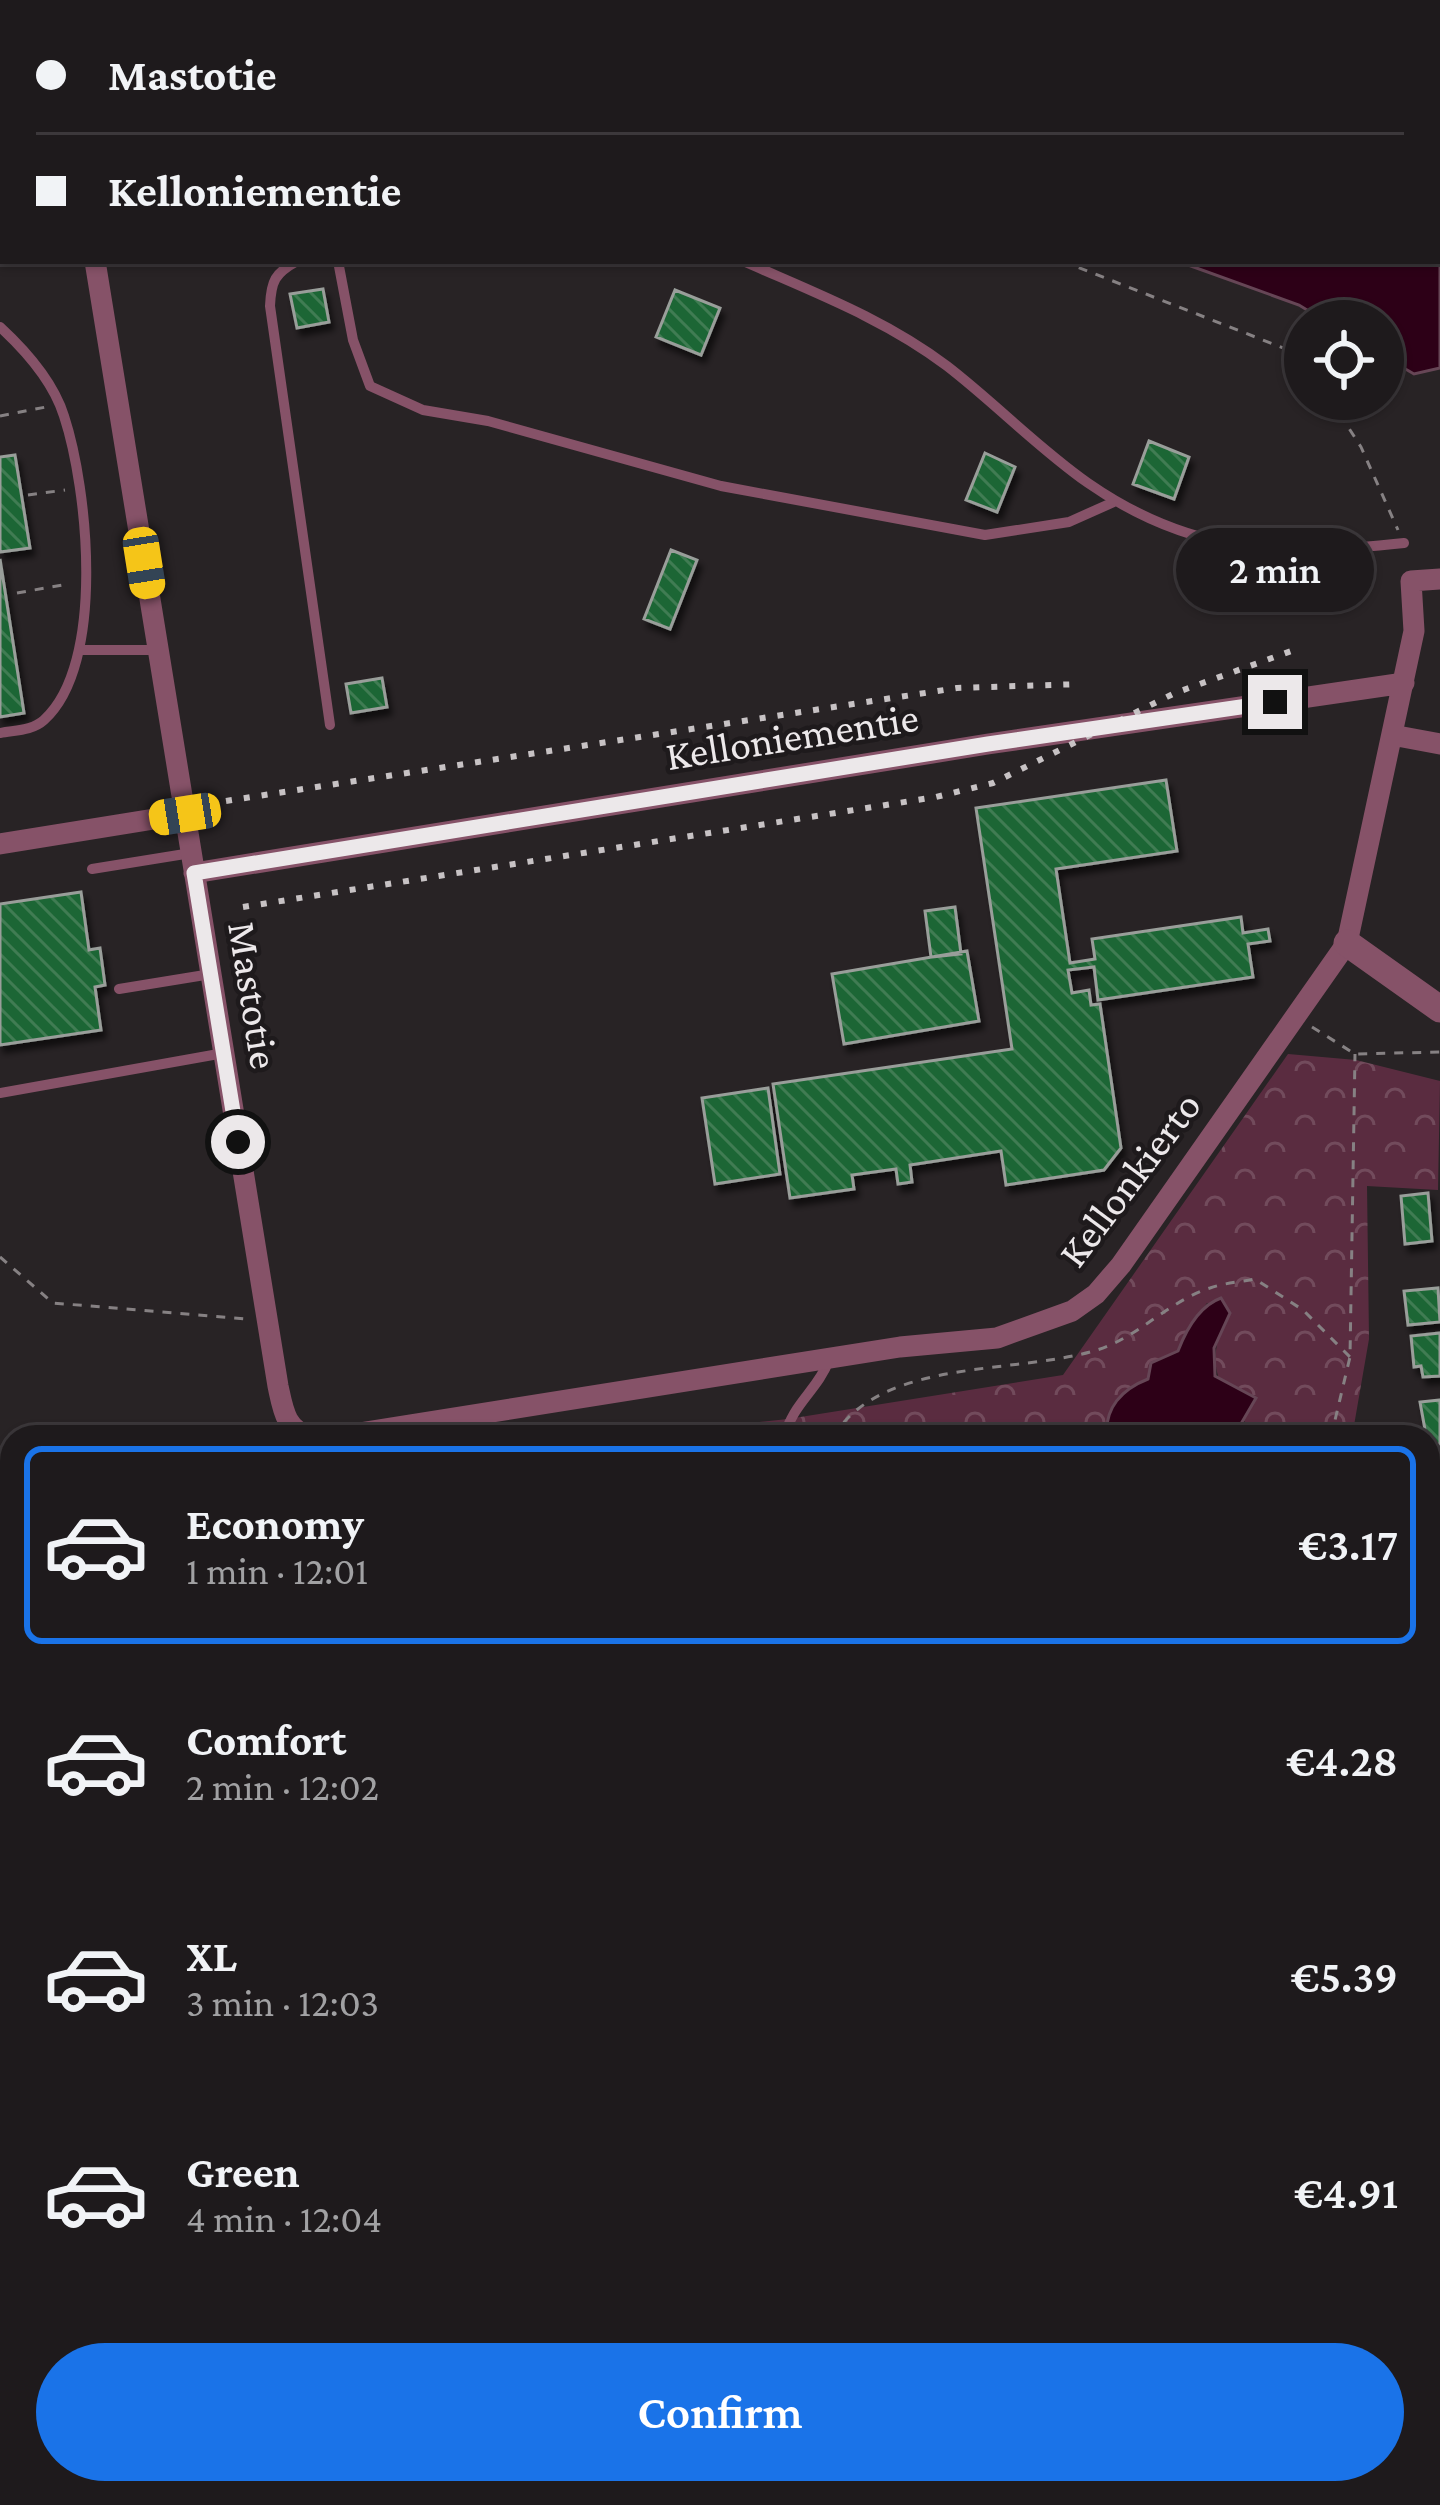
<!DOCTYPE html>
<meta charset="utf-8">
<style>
:root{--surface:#1e1a1c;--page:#262325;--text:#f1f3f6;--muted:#a1a1a3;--line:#3c383b;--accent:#1a73e8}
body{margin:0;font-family:"Crimson Pro",serif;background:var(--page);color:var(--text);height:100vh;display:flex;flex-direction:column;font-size:45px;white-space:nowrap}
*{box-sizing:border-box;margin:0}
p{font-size:39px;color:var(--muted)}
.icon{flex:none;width:66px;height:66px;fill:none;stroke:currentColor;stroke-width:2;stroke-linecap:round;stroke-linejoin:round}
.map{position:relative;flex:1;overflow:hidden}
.details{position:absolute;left:0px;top:1425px;width:1440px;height:1080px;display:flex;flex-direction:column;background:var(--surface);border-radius:36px 36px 0 0;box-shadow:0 3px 9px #0004,0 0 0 3px var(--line)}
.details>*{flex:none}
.hud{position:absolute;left:0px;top:0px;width:1440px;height:264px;box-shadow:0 3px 9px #0004,0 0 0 3px var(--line);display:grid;align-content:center;height:264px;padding:0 36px;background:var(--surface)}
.buttons{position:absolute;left:1284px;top:300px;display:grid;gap:24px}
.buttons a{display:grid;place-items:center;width:120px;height:120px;border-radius:50%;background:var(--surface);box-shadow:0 3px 9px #0004,0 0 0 3px var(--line);font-size:60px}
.end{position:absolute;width:54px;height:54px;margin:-27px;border:15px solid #ece8ea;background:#111;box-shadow:0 0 0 6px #111}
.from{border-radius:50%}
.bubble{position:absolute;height:84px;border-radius:42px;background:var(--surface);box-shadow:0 3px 9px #0004,0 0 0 3px var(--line);font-size:39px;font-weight:600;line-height:84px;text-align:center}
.car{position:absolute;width:36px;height:72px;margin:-36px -18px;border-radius:15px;box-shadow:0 0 9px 3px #0007;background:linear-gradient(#f5c518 24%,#345 0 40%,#f5c518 0 76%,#345 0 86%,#f5c518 0)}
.hud b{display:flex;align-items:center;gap:42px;height:114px;font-size:45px}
.hud b+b{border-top:3px solid var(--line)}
.hud i{width:30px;height:30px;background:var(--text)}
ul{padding:21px 0 0;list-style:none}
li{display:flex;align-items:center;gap:36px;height:198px;margin:0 24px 18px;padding:0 12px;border:6px solid transparent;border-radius:18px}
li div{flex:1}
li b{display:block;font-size:45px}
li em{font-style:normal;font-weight:600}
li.active{border-color:var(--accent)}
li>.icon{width:108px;height:108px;stroke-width:1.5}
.action{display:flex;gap:24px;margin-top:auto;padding:24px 36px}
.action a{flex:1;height:138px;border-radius:72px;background:var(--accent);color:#fff;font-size:48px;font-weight:600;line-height:138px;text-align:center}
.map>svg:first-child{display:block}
.forest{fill:url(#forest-crowns)}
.water{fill:#2d0017;stroke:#664656;stroke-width:3}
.building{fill:url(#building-back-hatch);stroke:#999e9a;stroke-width:3;filter:url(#shadow)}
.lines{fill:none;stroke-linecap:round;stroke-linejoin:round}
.path{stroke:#868183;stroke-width:3;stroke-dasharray:9 9;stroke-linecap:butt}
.service{stroke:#865268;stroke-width:10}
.minor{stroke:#865268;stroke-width:21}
.tertiary{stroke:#865268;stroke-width:27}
.rail{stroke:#c7c2c4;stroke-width:6;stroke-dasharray:6 12;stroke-linecap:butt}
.route{stroke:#ece8ea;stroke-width:15}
.labels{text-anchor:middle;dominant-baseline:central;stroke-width:9;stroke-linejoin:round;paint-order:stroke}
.street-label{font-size:42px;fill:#ece8ea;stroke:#1e1a1c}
</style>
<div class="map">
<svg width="1440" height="2505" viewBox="0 0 1440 2505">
<defs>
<pattern id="forest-crowns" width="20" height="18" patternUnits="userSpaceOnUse" patternTransform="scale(3)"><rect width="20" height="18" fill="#5a2c40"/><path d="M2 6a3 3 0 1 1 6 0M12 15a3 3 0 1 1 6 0" fill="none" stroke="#724b5c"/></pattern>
<pattern id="building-back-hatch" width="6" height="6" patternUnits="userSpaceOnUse" patternTransform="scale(3)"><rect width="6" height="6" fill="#1e6635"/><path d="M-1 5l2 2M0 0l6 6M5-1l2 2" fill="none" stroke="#3f7c52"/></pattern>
<filter id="shadow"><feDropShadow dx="4" dy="7" stdDeviation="3" flood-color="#0009"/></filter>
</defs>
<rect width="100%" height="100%" fill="#282325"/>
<path class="forest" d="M1288 1054 1356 1060 1440 1081 1438 1190 1367 1186 1369 1339 1352 1437H1255C1224 1389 1199 1372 1229 1313L1207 1303 1186 1332 1178 1351 1152 1363 1148 1379 1106 1422 1107 1437H621L788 1419 1063 1375Z
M12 1503V1670L0 1661V1505Z
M1428 2351 1440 2357V2505H1246L1240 2493H1428Z"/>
<path class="water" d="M494 0H1440V368L1414 374 1383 356V321H1325L1299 305 1177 261H1437V3Z
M1221 1298 1230 1313 1214 1348 1215 1376 1256 1398 1242 1422 1255 1437H1107C1104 1408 1122 1389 1148 1379L1151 1363 1178 1351C1186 1330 1199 1306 1221 1298Z
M0 1661 12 1670V2493H698L706 2505H0Z"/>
<path class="building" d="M323 289 329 322 297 328 290 294Z
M675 290 720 308 701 355 656 337Z
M1149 441 1189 457 1174 499 1133 484Z
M985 453 1015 467 997 512 966 500Z
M15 455 30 548 0 552V457Z
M671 550 697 560 670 629 644 619Z
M0 559 24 713 0 717Z
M382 678 387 707 351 713 346 684Z
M1166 780 1177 851 1056 869 1070 963 1095 959 1092 939 1241 917 1243 933 1268 929 1270 941 1248 944 1253 977 1098 1000 1094 967 1068 970 1072 993 1089 990 1091 1005 1100 1004 1121 1148 1104 1170 1006 1185 1001 1151 910 1165 912 1182 898 1184 896 1169 852 1175 854 1189 790 1198 773 1084 1012 1049 976 808Z
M81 892 89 950 100 948 105 985 95 987 101 1030 0 1045V904Z
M955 907 961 954 931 957 925 911Z
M967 951 979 1021 844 1044 832 974Z
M768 1088 780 1174 715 1184 702 1098Z
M1428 1193 1432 1241 1405 1244 1401 1196Z
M1438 1288 1440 1322 1408 1325 1404 1291Z
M1440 1333V1376L1423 1377 1421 1366 1414 1367 1411 1336Z
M1440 1400V1444L1428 1446 1420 1402Z
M1440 1456V1489L1428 1490V1457Z
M1440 1511V1555L1433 1556 1428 1512Z
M1440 1574V1616H1437L1435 1605 1428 1606V1575Z
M1428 1668 1438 1669 1437 1686H1428Z
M1428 1700 1440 1701V1720L1428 1719Z
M1428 1844 1440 1849V1885L1428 1879Z
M1440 2046V2102L1428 2096V2073Z
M1436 2117 1440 2118V2166L1428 2160V2133Z
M1428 2175 1440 2181V2223L1435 2235 1428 2231Z
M1428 2238 1440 2244V2266L1430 2287Z
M1428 2296 1438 2301 1428 2329Z
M1134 2493H1186L1192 2505H1139Z"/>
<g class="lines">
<path class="path" d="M399 0 406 3
M1062 261 1301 355 1305 361
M1330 399 1361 447 1398 530
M0 416 46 407
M28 495 65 490
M17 593 68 584
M1312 1027 1355 1054 1440 1052
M0 1257 53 1303 247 1319
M833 1437C882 1357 1016 1375 1097 1350 1137 1338 1169 1301 1210 1288 1224 1283 1240 1282 1255 1279L1303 1310 1350 1357
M1331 1437 1350 1357 1355 1054
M1428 1627 1440 1631
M1428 2422 1440 2391
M1428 2426 1440 2433
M1208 2493 1210 2505
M1381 2505 1388 2493"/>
<path class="service" d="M297 261C275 273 271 281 270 306L330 725
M338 261 353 340 370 386 423 410 488 421 721 486 985 535 1069 522 1116 501
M743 261C813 292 885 319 947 366 995 403 1038 448 1088 483 1193 556 1282 556 1404 543
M0 327C26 351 53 381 64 416 88 489 106 664 44 720 32 731 15 730 0 733
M79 650H158
M92 869 191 853
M119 989 211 974
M0 1093 224 1053
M772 1437 787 1427
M785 1437C791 1405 818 1390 829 1360"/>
<path class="minor" d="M164 3 165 0
M0 209H3
M95 261 278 1386C283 1409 285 1430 311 1437
M1392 735 1440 744
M0 844 185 814
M194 873 988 744 1404 683
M334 1437 900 1347 997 1338 1072 1311 1096 1294 1121 1265 1347 943 1414 631 1411 581 1440 579
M1428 1778 1440 1766"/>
<path class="tertiary" d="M1347 943 1440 1009"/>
<path class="rail" d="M226 801 957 688 1081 684
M243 907 936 797 993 783 1175 693 1294 650"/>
</g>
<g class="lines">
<path class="route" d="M238 1142 194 873 988 744 1275 702"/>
</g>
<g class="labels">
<g class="street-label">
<text transform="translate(792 736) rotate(-9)">Kelloniementie</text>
<text transform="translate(254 995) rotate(81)">Mastotie</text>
<text transform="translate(1129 1179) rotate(-53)">Kellonkierto</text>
</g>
</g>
</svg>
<div class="buttons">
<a><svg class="icon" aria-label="locate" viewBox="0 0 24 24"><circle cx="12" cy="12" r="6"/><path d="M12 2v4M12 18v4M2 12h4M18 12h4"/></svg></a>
</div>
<i class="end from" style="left:238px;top:1142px"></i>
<i class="end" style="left:1275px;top:702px"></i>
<div class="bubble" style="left:1176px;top:528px;width:198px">2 min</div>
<i class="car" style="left:144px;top:563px;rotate:171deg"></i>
<i class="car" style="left:185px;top:814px;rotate:261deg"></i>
<div class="hud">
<b><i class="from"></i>Mastotie</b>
<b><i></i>Kelloniementie</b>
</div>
<section class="details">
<ul>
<li class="active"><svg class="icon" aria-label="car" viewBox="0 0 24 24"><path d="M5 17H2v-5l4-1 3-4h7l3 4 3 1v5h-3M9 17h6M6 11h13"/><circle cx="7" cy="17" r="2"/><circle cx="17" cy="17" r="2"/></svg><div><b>Economy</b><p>1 min · 12:01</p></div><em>€3.17</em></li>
<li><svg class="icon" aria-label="car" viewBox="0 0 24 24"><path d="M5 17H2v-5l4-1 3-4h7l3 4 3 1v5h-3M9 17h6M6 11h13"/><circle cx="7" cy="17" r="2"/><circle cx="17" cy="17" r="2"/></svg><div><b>Comfort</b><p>2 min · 12:02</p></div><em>€4.28</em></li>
<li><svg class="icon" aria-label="car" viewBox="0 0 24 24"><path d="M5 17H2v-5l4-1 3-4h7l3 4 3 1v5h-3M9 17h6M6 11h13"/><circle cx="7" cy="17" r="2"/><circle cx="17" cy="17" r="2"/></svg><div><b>XL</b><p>3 min · 12:03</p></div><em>€5.39</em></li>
<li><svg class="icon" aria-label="car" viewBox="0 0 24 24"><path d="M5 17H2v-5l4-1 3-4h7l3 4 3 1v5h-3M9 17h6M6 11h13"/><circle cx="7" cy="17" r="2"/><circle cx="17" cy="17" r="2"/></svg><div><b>Green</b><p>4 min · 12:04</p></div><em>€4.91</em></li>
</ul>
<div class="action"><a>Confirm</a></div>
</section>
</div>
